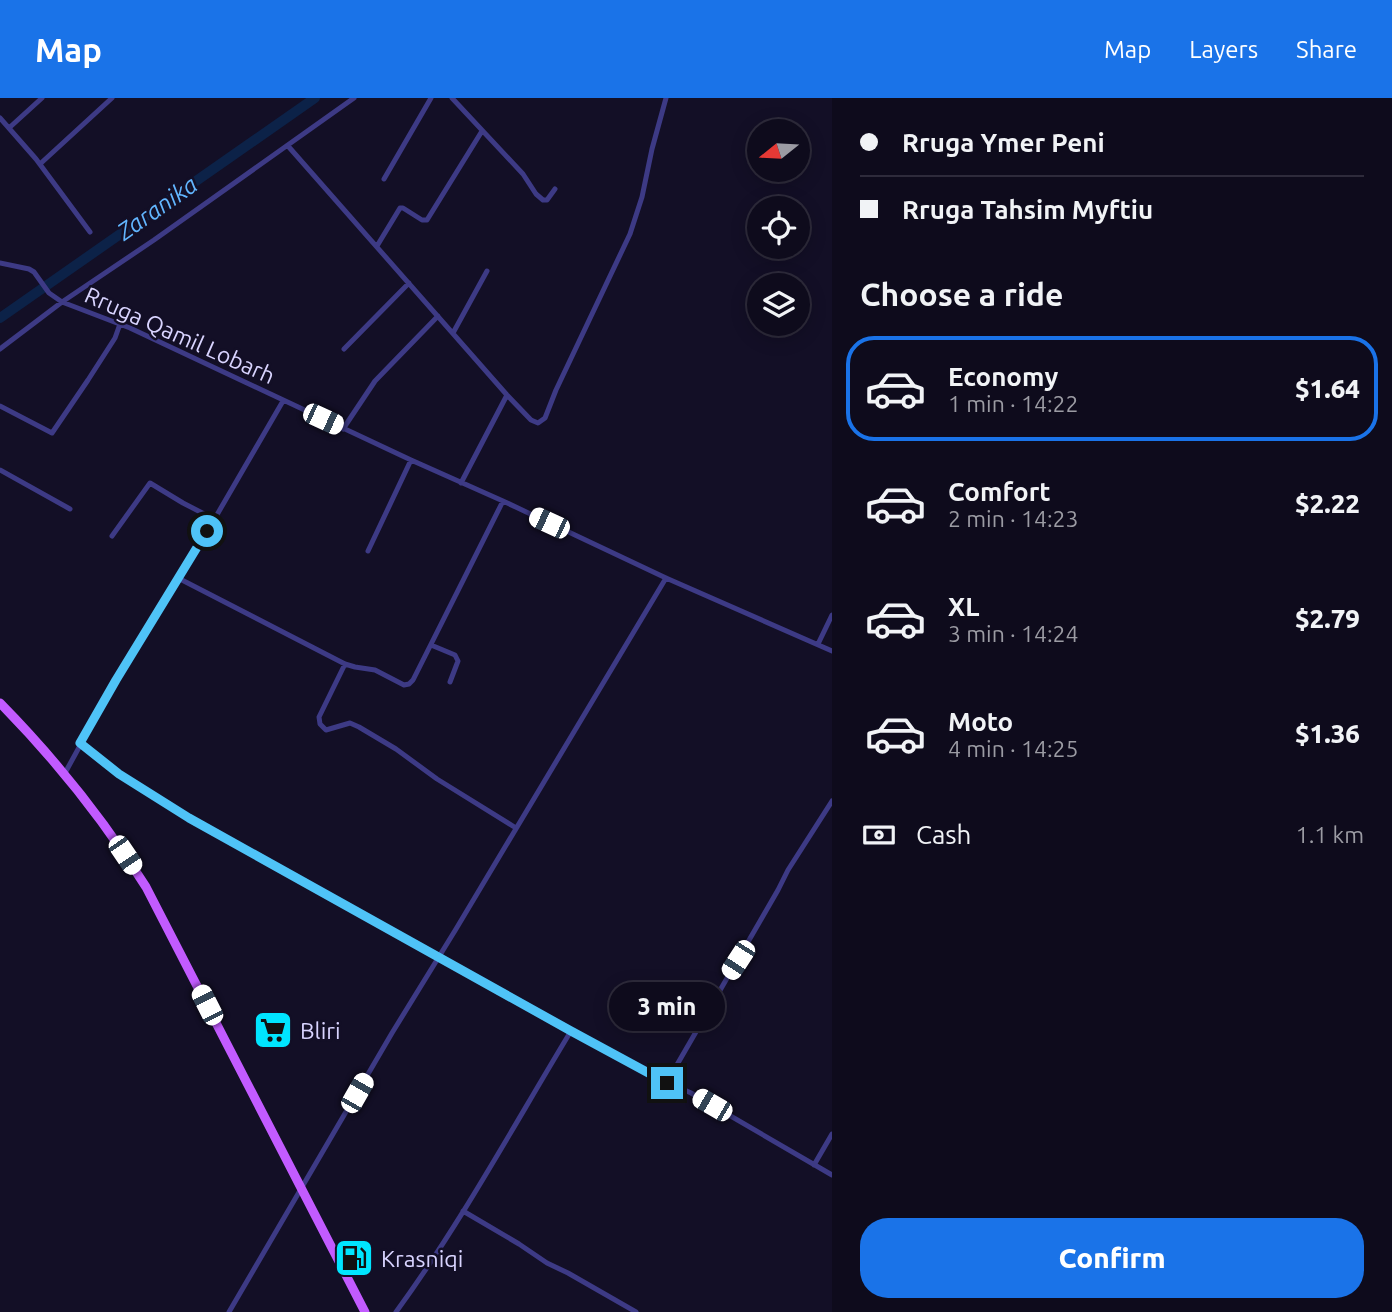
<!DOCTYPE html>
<meta charset="utf-8">
<style>
:root{--surface:#0e0b1c;--page:#171425;--text:#f1f3f6;--muted:#9b9ba3;--line:#2e2b3b;--accent:#1a73e8}
body{margin:0;font-family:Ubuntu,sans-serif;background:var(--page);color:var(--text);height:100vh;display:flex;flex-direction:column;font-size:26px;white-space:nowrap}
*{box-sizing:border-box;margin:0}
p{font-size:23px;color:var(--muted)}
.icon{flex:none;width:38px;height:38px;fill:none;stroke:currentColor;stroke-width:2;stroke-linecap:round;stroke-linejoin:round}
.map{position:relative;flex:1;overflow:hidden}
.details{display:flex;flex-direction:column;background:var(--surface);width:560px}
.details>*{flex:none}
.banner{display:grid;align-content:center;height:154px;padding:0 28px;background:var(--surface)}
.needle{width:46px;rotate:252deg}
.controls{position:absolute;left:747px;top:21px;display:grid;gap:14px}
.controls a{display:grid;place-items:center;width:63px;height:63px;border-radius:50%;background:var(--surface);box-shadow:0 4px 18px #0003,0 0 0 2px var(--line);font-size:35px}
.end{position:absolute;width:32px;height:32px;margin:-16px;border:9px solid #4fc3f7;background:#111;box-shadow:0 0 0 4px #111}
.from{border-radius:50%}
.bubble{position:absolute;height:49px;border-radius:24px;background:var(--surface);box-shadow:0 4px 18px #0003,0 0 0 2px var(--line);font-size:23px;font-weight:800;line-height:49px;text-align:center}
.car{position:absolute;width:21px;height:42px;margin:-21px -10px;border-radius:9px;box-shadow:0 0 5px 2px #0007;background:linear-gradient(#fff 24%,#345 0 40%,#fff 0 76%,#345 0 86%,#fff 0)}
.banner b{display:flex;align-items:center;gap:24px;height:66px;font-size:26px}
.banner b+b{border-top:2px solid var(--line)}
.banner i{width:18px;height:18px;background:var(--text)}
ul{padding:0;list-style:none}
li{display:flex;align-items:center;gap:21px;height:105px;margin:0 14px 10px;padding:0 14px;border:4px solid transparent;border-radius:28px}
li div{flex:1}
li b{display:block;font-size:26px}
li em{font-style:normal;font-weight:800}
li.current{border-color:var(--accent)}
li>.icon{width:63px;height:63px;stroke-width:1.5}
h2{padding:0 28px;font-size:32px;line-height:84px}
.pay{display:flex;align-items:center;gap:18px;height:77px;padding:0 28px;font-size:26px}
.pay p{margin-inline-start:auto}
.cta{display:flex;gap:14px;margin-top:auto;padding:14px 28px}
.cta a{flex:1;height:80px;border-radius:28px;background:var(--accent);color:#fff;font-size:28px;font-weight:800;line-height:80px;text-align:center}
header{display:flex;align-items:center;gap:42px;box-sizing:border-box;height:98px;padding:0 35px;background:var(--accent);color:#fff}
header strong{font-size:33px}
nav{display:flex;gap:38px;margin-inline-start:auto;font-size:24px}
main{display:flex;flex:1;min-height:0}
.map>svg:first-child{display:block}
.lines{fill:none;stroke-linecap:round;stroke-linejoin:round}
.river{stroke:#0c2248;stroke-width:10}
.minor{stroke:#3d3a85;stroke-width:5}
.primary{stroke:#c25bff;stroke-width:9}
.route{stroke:#4fc3f7;stroke-width:9}
.labels{text-anchor:middle;dominant-baseline:central;stroke-width:5;stroke-linejoin:round;paint-order:stroke}
.street-label{font-size:23px;fill:#d9d4ff;stroke:#130f26}
.poi-label{font-size:23px;fill:#d9d4ff;stroke:#130f26;text-anchor:start}
.water-label{font-size:24px;font-style:italic;fill:#62b6ff;stroke:#130f26}
</style>
<header>
<strong>Map</strong>
<nav><a>Map</a><a>Layers</a><a>Share</a></nav>
</header>
<main>
<div class="map">
<svg width="832" height="1214" viewBox="0 0 832 1214">
<rect width="100%" height="100%" fill="#130f26"/>
<g class="lines">
<path class="river" d="M0 220 315 0"/>
<path class="minor" d="M452 0 523 76 536 96 543 102H547L555 91
M0 20 36 61 90 134
M9 30 42 0
M288 48 507 297 531 322 538 325 545 320 556 292 630 136 642 99 652 51 666 0
M40 66 112 0
M384 81 431 0
M377 148 400 110H403L422 122H427L482 33
M0 165 29 171 34 174 49 195 62 204 130 230 411 362 503 403 666 480 832 553
M453 235 487 173
M0 251 62 204 154 142 354 0
M344 251 409 185
M0 308 52 335 88 282 115 240 120 226
M343 331 375 283 438 218
M0 372 70 411
M461 385 507 297
M112 438 150 385 183 405 214 421
M368 453 411 362
M178 480 345 566 355 569 375 572 404 587 409 586 413 582 503 403
M818 546 832 517
M431 547 455 557 458 563 450 584
M345 566 319 619 320 626 326 632 350 625 359 629 396 651 437 681 516 730
M80 645 119 676 189 720 571 933 667 984 691 995 832 1077
M65 675 116 582 200 446 283 303
M667 984 778 792 788 772 832 703
M814 1067 832 1036
M463 1113 519 1146 547 1165 568 1175 636 1214
M229 1214 392 935 456 831 666 480
M396 1214C461 1125 514 1027 571 933"/>
<path class="primary" d="M0 605C55 661 104 722 146 789L365 1214"/>
</g>
<g class="lines">
<path class="route" d="M207 433 116 582 80 645 119 676 189 720 571 933 667 985"/>
</g>
<defs>
<g id="supermarket-square" transform="scale(2.0125)"><rect x="-9" y="-9" width="18" height="18" rx="4" fill="#00e5ff" stroke="#130f26"/><path d="M-6-5.5h2.5l.6 2H6L4.5 2H-2.5L-4.4-4H-6ZM-1.5 3.2a1.3 1.3 0 1 0 .1 0ZM3 3.2a1.3 1.3 0 1 0 .1 0Z" fill="#111"/></g>
<g id="fuel-square" transform="scale(2.0125)"><rect x="-9" y="-9" width="18" height="18" rx="4" fill="#00e5ff" stroke="#130f26"/><path d="M-5.5-6h7V0h2V4h1.3V-2.5L3-4.5l.8-.8L6-3V5H2.5V1h-1V6h-7ZM-4.2-4.7v3.2H.2V-4.7Z" fill="#111"/></g>
</defs>
<g fill-rule="evenodd">
<use href="#supermarket-square" x="273" y="932"/>
<use href="#fuel-square" x="354" y="1160"/>
</g>
<g class="labels">
<g class="street-label">
<text transform="translate(180 237) rotate(24)">Rruga Qamil Lobarh</text>
</g>
<g class="poi-label">
<text x="300" y="932">Bliri</text>
<text x="381" y="1160">Krasniqi</text>
</g>
<g class="water-label">
<text transform="translate(157 110) rotate(-35)">Zaranika</text>
</g>
</g>
</svg>
<div class="controls">
<a><svg class="needle" viewBox="-14 -14 28 28"><path d="M0-13l5 13h-10z" fill="#e53935"/><path d="M0 13l5-13h-10z" fill="#9b9ba3"/></svg></a>
<a><svg class="icon" aria-label="locate" viewBox="0 0 24 24"><circle cx="12" cy="12" r="6"/><path d="M12 2v4M12 18v4M2 12h4M18 12h4"/></svg></a>
<a><svg class="icon" aria-label="layers" viewBox="0 0 24 24"><path d="M12 4l9 5-9 5-9-5zM3 14l9 5 9-5"/></svg></a>
</div>
<i class="end from" style="left:207px;top:433px"></i>
<i class="end" style="left:667px;top:985px"></i>
<div class="bubble" style="left:609px;top:884px;width:116px">3 min</div>
<i class="car" style="left:323px;top:321px;rotate:115deg"></i>
<i class="car" style="left:549px;top:425px;rotate:295deg"></i>
<i class="car" style="left:125px;top:757px;rotate:146deg"></i>
<i class="car" style="left:738px;top:862px;rotate:213deg"></i>
<i class="car" style="left:207px;top:907px;rotate:333deg"></i>
<i class="car" style="left:357px;top:995px;rotate:30deg"></i>
<i class="car" style="left:712px;top:1007px;rotate:300deg"></i>
</div>
<section class="details">
<div class="banner">
<b><i class="from"></i>Rruga Ymer Peni</b>
<b><i></i>Rruga Tahsim Myftiu</b>
</div>
<h2>Choose a ride</h2>
<ul>
<li class="current"><svg class="icon" aria-label="car" viewBox="0 0 24 24"><path d="M5 17H2v-5l4-1 3-4h7l3 4 3 1v5h-3M9 17h6M6 11h13"/><circle cx="7" cy="17" r="2"/><circle cx="17" cy="17" r="2"/></svg><div><b>Economy</b><p>1 min · 14:22</p></div><em>$1.64</em></li>
<li><svg class="icon" aria-label="car" viewBox="0 0 24 24"><path d="M5 17H2v-5l4-1 3-4h7l3 4 3 1v5h-3M9 17h6M6 11h13"/><circle cx="7" cy="17" r="2"/><circle cx="17" cy="17" r="2"/></svg><div><b>Comfort</b><p>2 min · 14:23</p></div><em>$2.22</em></li>
<li><svg class="icon" aria-label="car" viewBox="0 0 24 24"><path d="M5 17H2v-5l4-1 3-4h7l3 4 3 1v5h-3M9 17h6M6 11h13"/><circle cx="7" cy="17" r="2"/><circle cx="17" cy="17" r="2"/></svg><div><b>XL</b><p>3 min · 14:24</p></div><em>$2.79</em></li>
<li><svg class="icon" aria-label="car" viewBox="0 0 24 24"><path d="M5 17H2v-5l4-1 3-4h7l3 4 3 1v5h-3M9 17h6M6 11h13"/><circle cx="7" cy="17" r="2"/><circle cx="17" cy="17" r="2"/></svg><div><b>Moto</b><p>4 min · 14:25</p></div><em>$1.36</em></li>
</ul>
<div class="pay"><svg class="icon" aria-label="cash" viewBox="0 0 24 24"><path d="M3 7h18v10H3z"/><circle cx="12" cy="12" r="2"/></svg>Cash<p>1.1 km</p></div>
<div class="cta"><a>Confirm</a></div>
</section>
</main>
